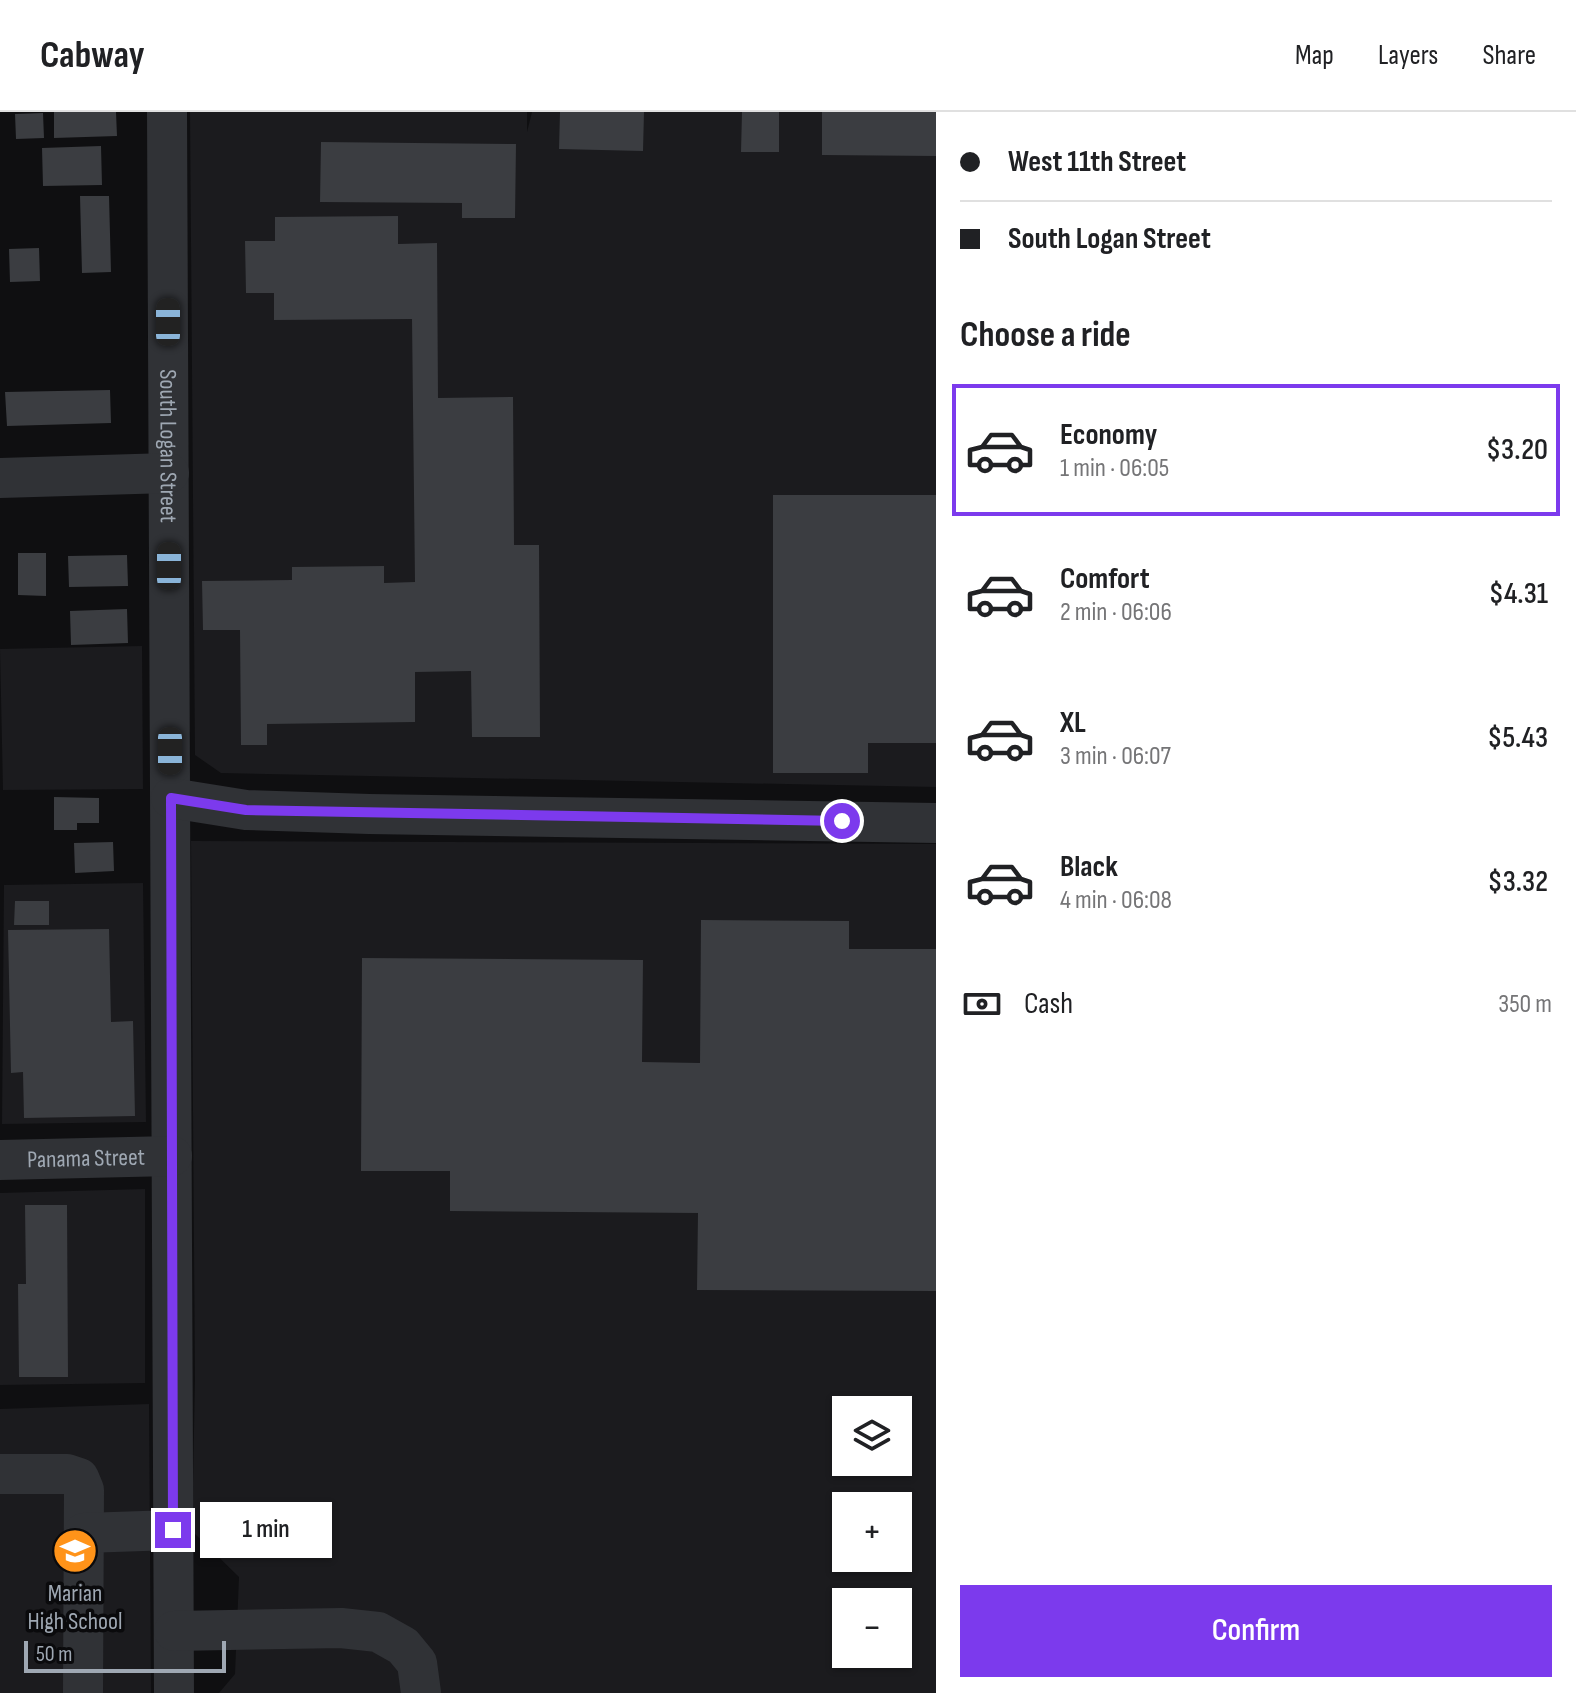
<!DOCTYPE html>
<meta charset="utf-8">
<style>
:root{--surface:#fff;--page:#f2f2f2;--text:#202124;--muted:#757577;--line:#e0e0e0;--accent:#7c3aed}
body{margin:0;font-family:"Sofia Sans Condensed",sans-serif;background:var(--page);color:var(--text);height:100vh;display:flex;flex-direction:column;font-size:30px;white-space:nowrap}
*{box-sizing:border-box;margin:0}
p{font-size:26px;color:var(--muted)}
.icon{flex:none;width:44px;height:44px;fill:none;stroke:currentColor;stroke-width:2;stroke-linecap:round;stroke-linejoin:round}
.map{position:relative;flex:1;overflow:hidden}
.side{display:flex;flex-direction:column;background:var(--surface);width:640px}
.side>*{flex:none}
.guide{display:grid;align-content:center;height:176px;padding:0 24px;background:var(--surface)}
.controls{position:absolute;left:832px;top:1284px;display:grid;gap:16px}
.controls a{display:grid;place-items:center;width:80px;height:80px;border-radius:0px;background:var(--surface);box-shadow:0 2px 6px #0004;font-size:40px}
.scale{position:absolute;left:24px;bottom:20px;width:202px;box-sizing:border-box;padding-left:8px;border:4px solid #9fa8b3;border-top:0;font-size:22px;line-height:28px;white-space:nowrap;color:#9fa8b3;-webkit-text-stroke:6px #0a0a0c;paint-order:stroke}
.end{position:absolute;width:36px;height:36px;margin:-18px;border:10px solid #7c3aed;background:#fff;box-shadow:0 0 0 4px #fff}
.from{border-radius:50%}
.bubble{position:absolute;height:56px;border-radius:0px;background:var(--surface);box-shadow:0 2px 6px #0004;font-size:26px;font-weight:600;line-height:56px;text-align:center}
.car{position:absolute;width:24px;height:48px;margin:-24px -12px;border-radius:10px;box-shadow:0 0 6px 2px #0007;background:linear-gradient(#222 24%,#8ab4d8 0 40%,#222 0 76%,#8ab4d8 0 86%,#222 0)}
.guide b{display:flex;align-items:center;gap:28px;height:76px;font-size:30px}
.guide b+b{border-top:2px solid var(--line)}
.guide i{width:20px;height:20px;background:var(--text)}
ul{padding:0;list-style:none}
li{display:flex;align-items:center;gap:24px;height:132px;margin:0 16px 12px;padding:0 8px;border:4px solid transparent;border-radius:0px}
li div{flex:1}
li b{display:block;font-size:30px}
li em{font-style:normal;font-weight:600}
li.selected{border-color:var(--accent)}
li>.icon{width:72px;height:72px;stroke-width:1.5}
h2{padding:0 24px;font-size:36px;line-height:96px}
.pay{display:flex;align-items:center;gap:20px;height:88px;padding:0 24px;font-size:30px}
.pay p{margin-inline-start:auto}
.cta{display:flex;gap:16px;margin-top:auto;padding:16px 24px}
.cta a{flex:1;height:92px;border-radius:0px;background:var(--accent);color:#fff;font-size:32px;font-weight:600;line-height:92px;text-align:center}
header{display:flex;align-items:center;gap:48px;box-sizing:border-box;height:112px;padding:0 40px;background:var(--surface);border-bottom:2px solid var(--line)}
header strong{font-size:38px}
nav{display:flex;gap:44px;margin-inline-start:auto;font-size:28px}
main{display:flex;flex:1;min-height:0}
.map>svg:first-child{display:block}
.built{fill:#1b1b1e;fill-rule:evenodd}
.building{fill:#3b3d41}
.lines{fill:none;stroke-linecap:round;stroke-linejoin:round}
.minor{stroke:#303236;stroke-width:40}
.route{stroke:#7c3aed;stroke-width:10}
.labels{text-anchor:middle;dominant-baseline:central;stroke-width:7;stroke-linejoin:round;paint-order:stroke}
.street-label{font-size:24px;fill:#9fa8b3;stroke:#0a0a0c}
.poi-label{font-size:24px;fill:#9fa8b3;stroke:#0a0a0c}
</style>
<header>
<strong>Cabway</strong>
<nav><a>Map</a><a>Layers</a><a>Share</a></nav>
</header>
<main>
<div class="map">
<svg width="936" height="1581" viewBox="0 0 936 1581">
<rect width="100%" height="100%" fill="#0f0f11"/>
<path class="built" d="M190 0H527V20L532 0H936V675L221 661 195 643Z
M142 534 143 677 3 678 0 537Z
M191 729 936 732V1581H219L235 1562 239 1465 192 1419 195 1268ZM846 1298H898V1350H846ZM846 1394H898V1446H846ZM846 1490H898V1542H846Z
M143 771 146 1010 2 1012 4 773Z
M145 1077V1271L0 1273V1081Z
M149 1292 151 1581H0V1297Z"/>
<path class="building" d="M54 0H116L117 24 54 26Z
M560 0H644L643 39 559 37Z
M742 0H779V40H741Z
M822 0H936V44L822 43Z
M43 1 44 26 16 27 15 2Z
M321 30 516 32 515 106H462V91L320 90Z
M101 34 102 73 43 74 42 36Z
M80 84H109L111 160 82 161Z
M398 104V132L437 131 438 286 513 285 514 433H539L540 625H472L471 559 415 560V610L267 612V633H241L240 518H203L202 469 292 468V455L384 454V471L415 470 412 207 274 208V181H246L245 129H275V105Z
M39 136 40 169 10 170 9 137Z
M110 278 111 311 7 314 5 280Z
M773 383H936V631H868V661H773Z
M18 441H46V484L18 483Z
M127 443 128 474 69 475 68 444Z
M127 497 128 531 71 533 70 499Z
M54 685 99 686V711H77V718H54Z
M113 730 114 759 75 761 74 731Z
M15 789H49V813H14Z
M701 808 849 809V837H936V1179L697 1178 698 1101 450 1099V1059H361L362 846 643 848 642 950 700 951Z
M109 817 111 910 133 909 135 1004 24 1006 23 960 11 961 8 818Z
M25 1093H67L68 1265H19L18 1172H26Z"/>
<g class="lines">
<g class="minor">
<path id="s1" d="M167 0 174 1581"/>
<path d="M0 366 169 361"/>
<path d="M171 686 246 698 369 702 936 711"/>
<path id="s2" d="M0 1048 172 1044"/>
<path d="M0 1362H67L79 1366 84 1378 83 1581"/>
<path d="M84 1421 173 1418"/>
<path d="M174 1519 341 1516 378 1520 403 1534 417 1551 421 1581"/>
</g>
</g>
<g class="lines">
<path class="route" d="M173 1418 171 686 246 698 842 709"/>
</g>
<defs>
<g id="school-disc" transform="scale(2.3)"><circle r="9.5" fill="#ff9319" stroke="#0a0a0c"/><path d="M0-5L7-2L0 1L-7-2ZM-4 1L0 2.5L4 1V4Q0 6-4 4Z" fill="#fff"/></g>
</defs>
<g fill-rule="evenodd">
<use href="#school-disc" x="75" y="1439"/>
</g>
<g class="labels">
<g class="street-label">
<text stroke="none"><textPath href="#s1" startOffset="334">South Logan Street</textPath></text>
<text stroke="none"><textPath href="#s2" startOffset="86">Panama Street</textPath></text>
</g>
<g class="poi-label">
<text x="75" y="1481">Marian<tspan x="75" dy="28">High School</tspan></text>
</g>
</g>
</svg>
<div class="controls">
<a><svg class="icon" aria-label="layers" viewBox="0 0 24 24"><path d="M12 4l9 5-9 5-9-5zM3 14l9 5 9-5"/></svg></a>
<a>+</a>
<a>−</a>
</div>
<div class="scale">50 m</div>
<i class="end from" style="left:842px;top:709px"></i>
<i class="end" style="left:173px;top:1418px"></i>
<div class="bubble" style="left:200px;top:1390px;width:132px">1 min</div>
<i class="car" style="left:168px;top:210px;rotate:0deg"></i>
<i class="car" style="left:169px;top:454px;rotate:0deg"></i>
<i class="car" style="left:170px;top:639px;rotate:180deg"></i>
</div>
<section class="side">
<div class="guide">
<b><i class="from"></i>West 11th Street</b>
<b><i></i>South Logan Street</b>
</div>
<h2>Choose a ride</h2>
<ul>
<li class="selected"><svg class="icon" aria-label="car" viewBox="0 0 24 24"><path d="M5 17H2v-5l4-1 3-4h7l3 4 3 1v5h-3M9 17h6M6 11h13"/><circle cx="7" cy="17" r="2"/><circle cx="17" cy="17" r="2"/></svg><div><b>Economy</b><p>1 min · 06:05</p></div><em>$3.20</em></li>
<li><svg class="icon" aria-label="car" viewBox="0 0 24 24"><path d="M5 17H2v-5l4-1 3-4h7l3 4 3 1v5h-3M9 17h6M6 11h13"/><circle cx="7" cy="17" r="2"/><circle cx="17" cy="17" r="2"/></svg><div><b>Comfort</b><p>2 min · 06:06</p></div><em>$4.31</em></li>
<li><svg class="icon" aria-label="car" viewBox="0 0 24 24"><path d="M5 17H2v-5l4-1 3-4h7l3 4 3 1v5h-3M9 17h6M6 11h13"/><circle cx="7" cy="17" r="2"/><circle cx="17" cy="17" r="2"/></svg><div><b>XL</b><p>3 min · 06:07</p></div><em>$5.43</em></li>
<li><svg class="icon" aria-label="car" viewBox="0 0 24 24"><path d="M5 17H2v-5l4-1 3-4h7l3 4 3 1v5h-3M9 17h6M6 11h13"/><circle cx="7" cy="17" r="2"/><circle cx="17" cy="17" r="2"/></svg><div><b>Black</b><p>4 min · 06:08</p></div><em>$3.32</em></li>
</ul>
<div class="pay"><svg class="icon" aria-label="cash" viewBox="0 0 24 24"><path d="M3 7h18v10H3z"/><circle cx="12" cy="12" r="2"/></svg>Cash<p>350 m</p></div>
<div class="cta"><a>Confirm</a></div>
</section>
</main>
